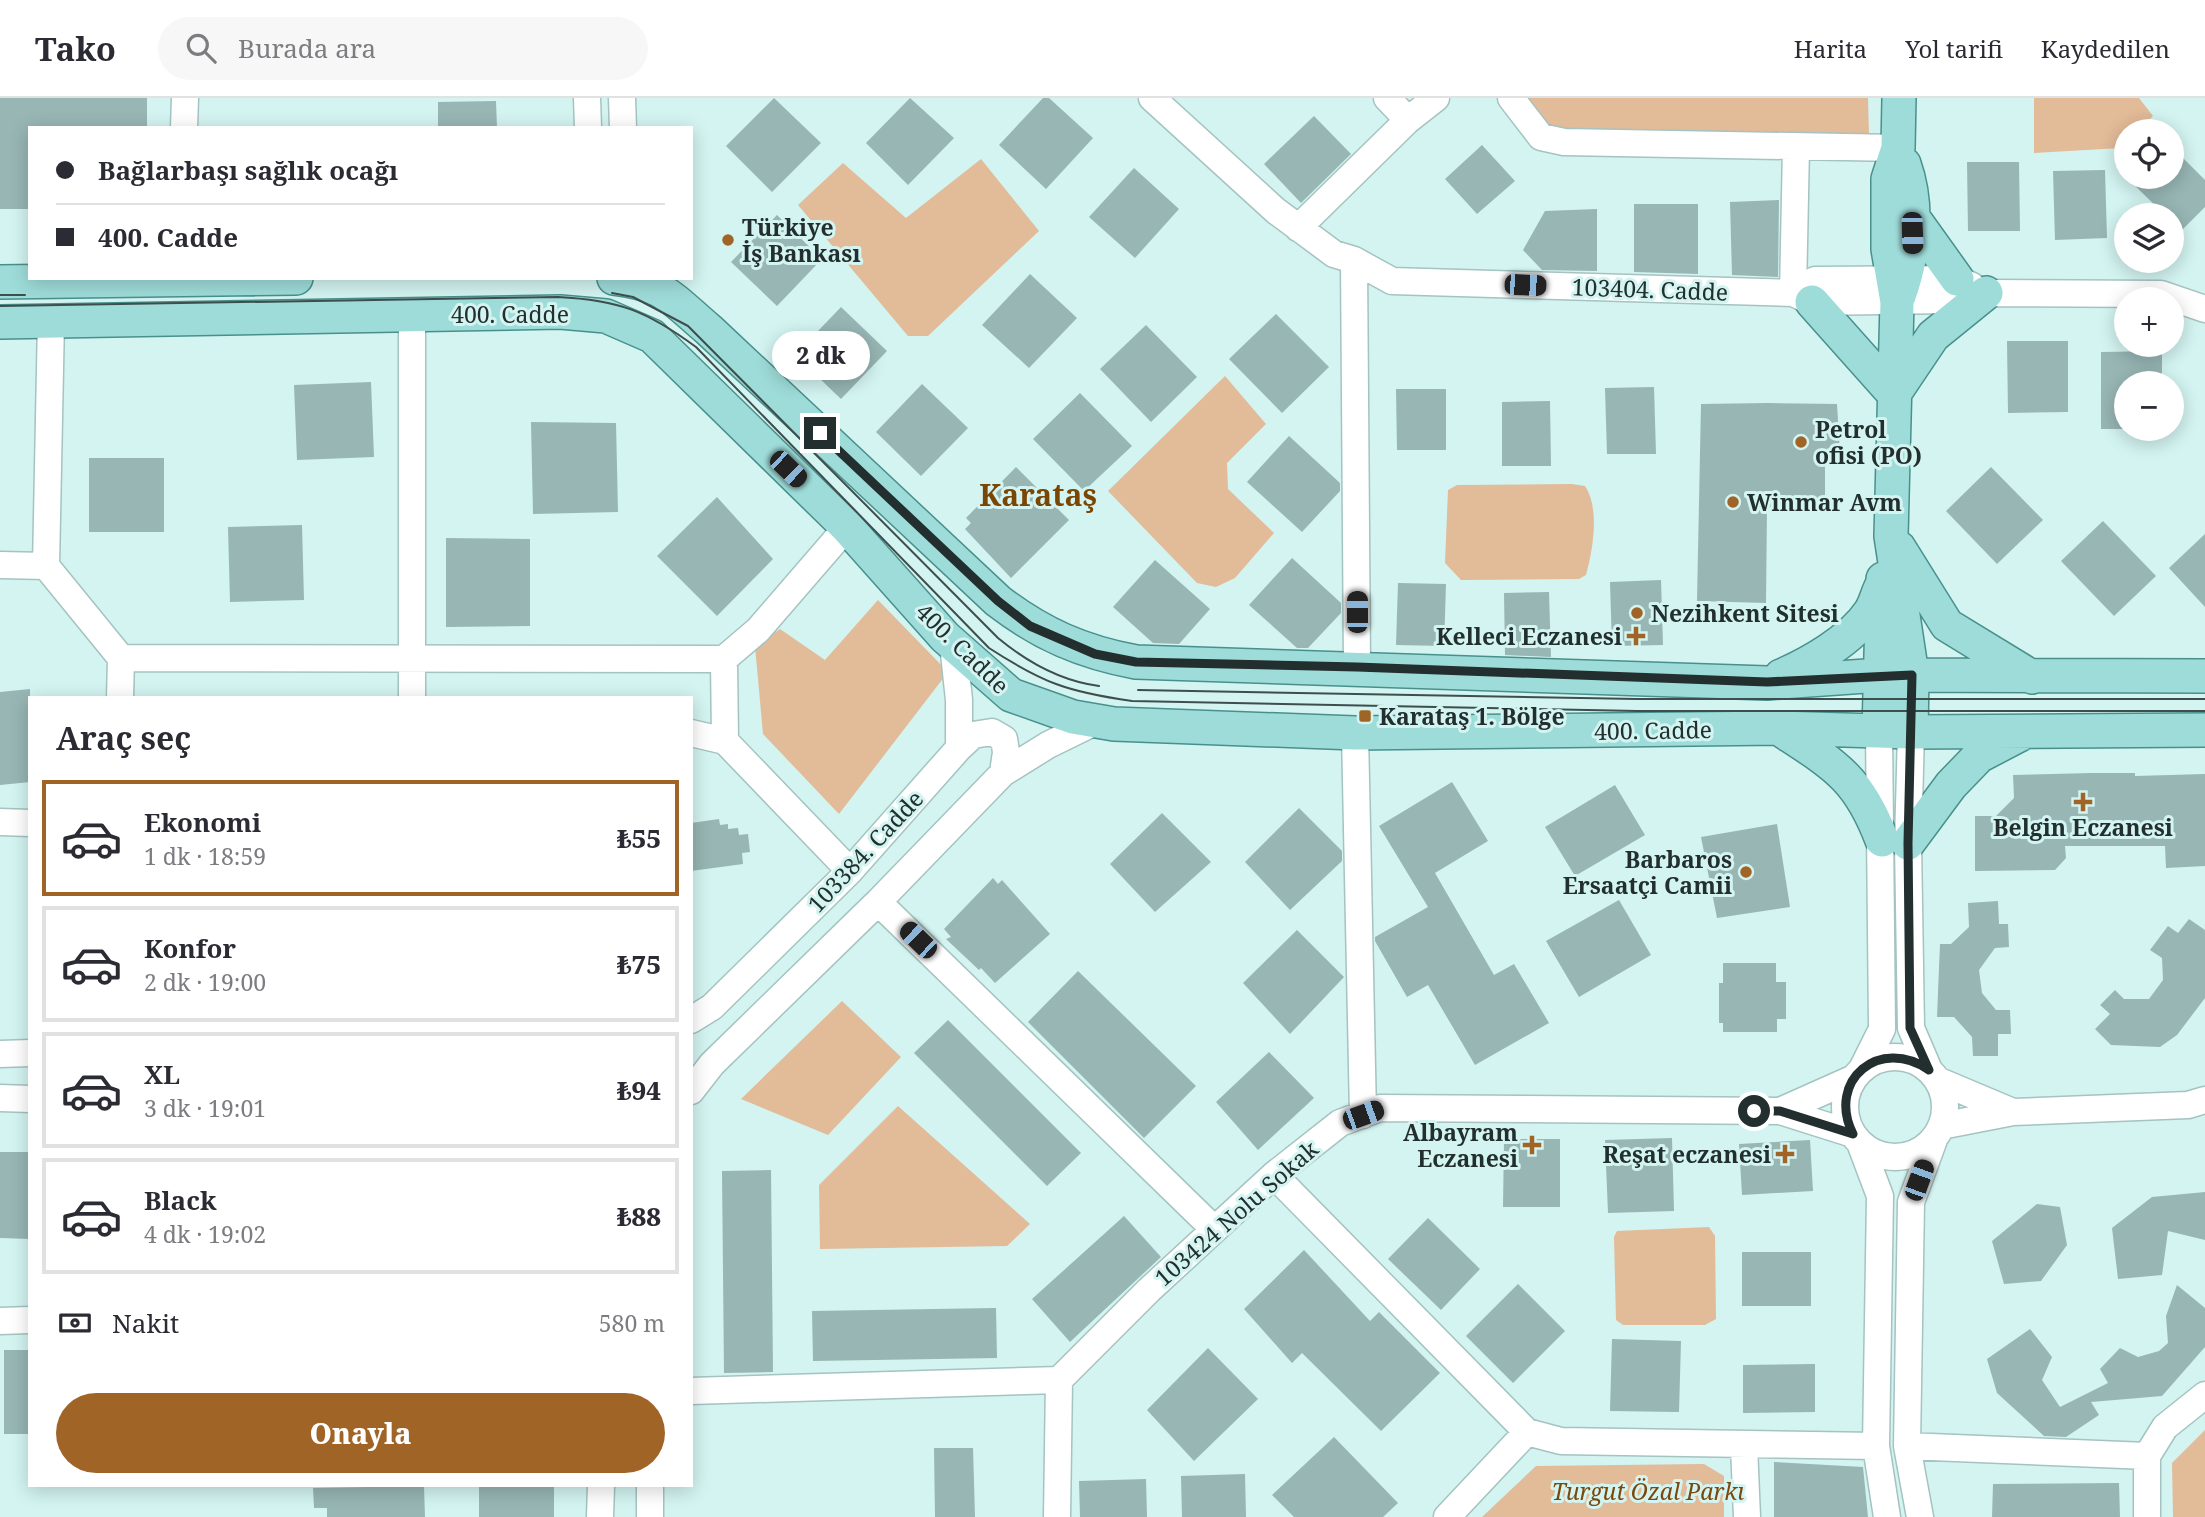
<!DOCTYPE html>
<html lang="tr">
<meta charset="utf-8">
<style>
:root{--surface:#fff;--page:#f7f7f7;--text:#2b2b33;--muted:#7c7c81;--line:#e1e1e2;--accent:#a06526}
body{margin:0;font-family:"Noto Serif",serif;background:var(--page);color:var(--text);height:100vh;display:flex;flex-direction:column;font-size:26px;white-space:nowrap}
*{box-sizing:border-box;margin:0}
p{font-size:23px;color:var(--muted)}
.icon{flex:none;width:38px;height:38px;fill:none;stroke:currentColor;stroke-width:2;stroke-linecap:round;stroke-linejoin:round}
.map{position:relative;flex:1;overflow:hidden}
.sheet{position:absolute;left:28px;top:598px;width:665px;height:791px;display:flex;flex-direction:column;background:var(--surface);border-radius:0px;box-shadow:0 4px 18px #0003}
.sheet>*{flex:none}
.hud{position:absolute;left:28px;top:28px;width:665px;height:154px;border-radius:0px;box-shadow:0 4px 18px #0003;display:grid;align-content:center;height:154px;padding:0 28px;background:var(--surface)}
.controls{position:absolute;left:2114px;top:21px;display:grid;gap:14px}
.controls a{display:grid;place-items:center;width:70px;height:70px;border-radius:50%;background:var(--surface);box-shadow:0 4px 18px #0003;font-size:35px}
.end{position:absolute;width:32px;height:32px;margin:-16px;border:9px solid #222f2e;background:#fff;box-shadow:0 0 0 4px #fff}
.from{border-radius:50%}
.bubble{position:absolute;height:49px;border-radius:24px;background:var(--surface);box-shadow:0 4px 18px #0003;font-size:23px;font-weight:800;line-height:49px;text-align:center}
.car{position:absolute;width:21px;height:42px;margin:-21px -10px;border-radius:9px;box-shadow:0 0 5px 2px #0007;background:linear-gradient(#222 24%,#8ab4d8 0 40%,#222 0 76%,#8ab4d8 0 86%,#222 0)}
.hud b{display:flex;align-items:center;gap:24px;height:66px;font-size:26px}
.hud b+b{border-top:2px solid var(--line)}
.hud i{width:18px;height:18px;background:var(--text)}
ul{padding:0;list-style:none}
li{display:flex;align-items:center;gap:21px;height:116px;margin:0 14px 10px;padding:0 14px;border:4px solid var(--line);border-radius:0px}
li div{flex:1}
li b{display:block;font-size:26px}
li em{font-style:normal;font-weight:800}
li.active{border-color:var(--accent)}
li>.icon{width:63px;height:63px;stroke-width:1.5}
h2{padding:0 28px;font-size:32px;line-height:84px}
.pay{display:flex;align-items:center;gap:18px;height:77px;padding:0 28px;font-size:26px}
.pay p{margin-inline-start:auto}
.cta{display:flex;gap:14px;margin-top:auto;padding:14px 28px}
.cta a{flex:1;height:80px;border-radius:42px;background:var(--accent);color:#fff;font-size:28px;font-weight:800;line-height:80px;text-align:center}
header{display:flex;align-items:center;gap:42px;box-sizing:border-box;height:98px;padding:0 35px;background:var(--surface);border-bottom:2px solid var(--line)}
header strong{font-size:33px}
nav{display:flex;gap:38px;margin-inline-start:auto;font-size:24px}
.search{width:490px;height:63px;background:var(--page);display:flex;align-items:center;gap:18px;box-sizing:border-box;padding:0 24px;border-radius:38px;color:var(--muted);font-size:26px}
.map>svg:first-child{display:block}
.green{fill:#e2bb98}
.building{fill:#97b6b4}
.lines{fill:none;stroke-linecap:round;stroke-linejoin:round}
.minor-casing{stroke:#a4c3c1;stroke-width:29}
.major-casing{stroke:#49908c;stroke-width:36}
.minor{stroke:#fff;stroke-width:26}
.major{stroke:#9edcd9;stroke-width:33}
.tram{stroke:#3e4e4d;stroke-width:2}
.route{stroke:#222f2e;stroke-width:9}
.poi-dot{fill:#a06526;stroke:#d3f4f1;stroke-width:2.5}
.labels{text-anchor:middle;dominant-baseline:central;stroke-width:6;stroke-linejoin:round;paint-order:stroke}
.poi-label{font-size:23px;font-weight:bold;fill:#222f2e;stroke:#d3f4f1;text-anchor:start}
.street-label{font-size:23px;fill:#222f2e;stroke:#d3f4f1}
.park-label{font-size:23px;font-style:italic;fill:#79480e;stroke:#d3f4f1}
.district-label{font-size:30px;font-weight:bold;fill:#7a4604;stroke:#d3f4f1}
</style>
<header>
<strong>Tako</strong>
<div class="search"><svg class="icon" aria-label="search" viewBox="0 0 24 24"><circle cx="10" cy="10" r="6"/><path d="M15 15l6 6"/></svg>Burada ara</div>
<nav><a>Harita</a><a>Yol tarifi</a><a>Kaydedilen</a></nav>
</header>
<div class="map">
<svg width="2205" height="1419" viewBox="0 0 2205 1419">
<rect width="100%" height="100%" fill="#d3f4f1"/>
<path class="green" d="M1524 0H1868L1869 37 1554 33Z
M2034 0H2139L2153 18 2138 33H2126V44L2121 50 2034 55Z
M981 61 1039 133 928 238H908L798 107 843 65 906 120Z
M1225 278 1266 326 1227 365 1228 391 1274 435 1235 480 1216 489 1197 485 1108 393Z
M1572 386 1585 388C1600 410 1593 452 1586 477L1579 481 1461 482 1445 465 1448 392 1457 387Z
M878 502 948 574 839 716 763 636 755 548 780 531 825 562Z
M842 903 901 959 828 1037 741 1001Z
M898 1008 1030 1126 1007 1148 820 1151 819 1087Z
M1709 1129 1715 1138 1716 1221 1705 1227H1623L1616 1222 1614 1139 1617 1133Z
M2205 1332V1419H2173L2172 1365Z
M1704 1366 1724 1378V1419H1482L1536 1368Z"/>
<path class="building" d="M0 0H147V30H30V111H0Z
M774 0 821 45 772 94 726 48Z
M910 0 954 40 908 87 866 45Z
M1043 0H1049L1093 40 1046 91 999 47Z
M496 3 497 30H438V4Z
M1314 18 1351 56 1301 105 1264 66Z
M1482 47 1515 83 1477 116 1445 81Z
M2172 49 2205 82V109L2181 133 2172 124V117H2165L2126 79H2172Z
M1967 64H2019L2020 133H1968Z
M1134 70 1179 111 1135 160 1089 119Z
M2105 72 2107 140 2055 142 2053 73Z
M1779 102 1778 179 1732 177 1730 104Z
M1634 106H1698V176L1634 174Z
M1597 111V173L1542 172 1523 152 1545 113Z
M777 117 822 161 777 208 731 164Z
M1030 176 1077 220 1029 270 982 227Z
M841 209 887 253 841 301 795 257Z
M1276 216 1329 269 1282 315 1229 261Z
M1146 227 1197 279 1151 324 1100 271Z
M2007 243H2068V314L2008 315Z
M2162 253V285H2126V331H2101V254Z
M371 284 374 359 297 362 294 287Z
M922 286 968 330 921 378 876 334Z
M1654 289 1656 356H1607L1605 290Z
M1396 291H1446V352H1397Z
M1080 295 1132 348 1084 393 1033 341Z
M1550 303 1551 368H1502V304Z
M1768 305 1837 306 1840 356 1825 354V412L1767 410 1766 505 1697 503 1701 306Z
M531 324 616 325 618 414 533 416Z
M1289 338 1340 385V393L1302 434 1247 384Z
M89 360H164V434H89Z
M1016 369 1069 422 1011 480 965 431 971 425 966 420Z
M1991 369 2043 422 1997 466 1946 413Z
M717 399 773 461 717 518 657 458Z
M2103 423 2156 478 2114 518 2061 463Z
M302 427 304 502 230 504 228 429Z
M2205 436V509L2169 470Z
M446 440 530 441V528L446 529Z
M1292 460 1341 505V515L1308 550H1297L1249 507Z
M1155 462 1210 511 1179 546 1153 545 1113 509Z
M1661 482 1663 547 1612 548 1610 484Z
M1398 485 1446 486 1444 548 1396 547Z
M1549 494 1551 559 1505 557 1504 495Z
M30 591V684L0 687V594Z
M2092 675H2135V678L2205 676V768L2166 770 2165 748H2065L2066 760 2055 772 1975 773V718H1996L2014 700 2013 677Z
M1452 684 1488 743 1435 775 1494 877 1514 866 1549 925 1475 967 1428 887 1407 899 1375 843V839L1428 809 1379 728Z
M1615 687 1645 737 1575 778 1545 729Z
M1299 710 1342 753V763L1290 812 1245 764Z
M1162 715 1211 764 1155 814 1110 766Z
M719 721 720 727 728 726V731L738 730 739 737 748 736 750 754 742 755 743 766 691 773V725Z
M1777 726 1790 809 1717 820 1701 739Z
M993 780 998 786 1002 782 1050 836 995 885 981 870 979 872 946 841 951 839 944 831Z
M1619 802 1651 857 1579 899 1546 843Z
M1998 803 1999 826H2008L2009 849 1995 850 1979 872 1982 895 1996 912H2010L2011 936H1998V958H1973L1972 939 1954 919H1937L1940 846H1951L1969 829 1968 805Z
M2189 821 2205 832V900L2177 937 2160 949 2111 947 2095 931 2110 916 2100 907 2115 892 2124 901H2149L2163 882 2162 860 2150 852 2168 828 2178 835Z
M1297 832 1344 879 1290 936 1243 885Z
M1723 865H1776V884H1786V921H1777V934H1723V925H1719V885H1723Z
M1078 873 1196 988 1144 1040 1028 924Z
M948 922 1081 1055 1047 1088 914 955Z
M1269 954 1314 1000 1258 1052 1216 1004Z
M1672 1040 1674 1113 1608 1115 1605 1042Z
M1504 1041H1560V1109H1503Z
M1810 1042 1813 1093 1742 1097 1739 1046Z
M0 1054H30V1141L0 1140Z
M771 1072 773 1274 724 1275 722 1073Z
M2205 1094V1142L2168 1133 2162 1177 2118 1181 2112 1130 2152 1099Z
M2037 1106 2060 1109 2067 1147 2041 1183 2004 1186 1992 1143Z
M1124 1118 1161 1159 1070 1244 1032 1201Z
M1428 1120 1480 1171 1441 1212 1388 1161Z
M1304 1152 1370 1223 1379 1214 1440 1275 1381 1333 1302 1255 1292 1265 1244 1211Z
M1742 1154H1811V1208H1742Z
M1518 1186 1565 1233 1513 1285 1466 1238Z
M2177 1187 2205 1210V1249L2162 1298 2091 1304 2099 1317 2066 1339 2044 1338 1997 1295 1987 1261 2030 1231 2052 1259 2042 1282 2060 1309 2108 1285 2100 1271 2120 1250 2138 1259 2159 1253 2168 1245 2166 1218Z
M996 1210 997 1260 813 1263 812 1213Z
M1612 1241 1681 1243 1679 1314 1610 1313Z
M1208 1250 1258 1301 1194 1363 1147 1312Z
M4 1252H30V1336H4Z
M1815 1266V1314L1743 1315V1267Z
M1334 1339 1398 1405 1383 1419H1294L1272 1397Z
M934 1350H973L975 1419H935Z
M1774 1364 1863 1369 1868 1419H1774Z
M1245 1376 1246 1419H1182L1181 1378Z
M1146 1381 1147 1419H1080L1079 1383Z
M2119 1385 2120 1419H1992L1993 1386Z
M424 1388 425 1419H327V1410H314L313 1390Z
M479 1388H554V1419H479Z"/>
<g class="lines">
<g class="minor-casing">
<path id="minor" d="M587 0 588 30
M622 0 623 30
M1152 0 1276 113 1334 156 1354 162 1392 183 1793 195 1812 204 1952 202 1986 195 2161 196 2205 211
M1387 0 1408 22
M1511 0 1541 39 1564 44 1898 50
M184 30 185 0
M1298 130 1408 22 1436 0
M1354 162 1357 569
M1793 195 1815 182 1957 181 1972 188
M1793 195 1796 49
M412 216V600
M0 467 46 468 121 560 120 600
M46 468 51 222
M121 560 724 561 758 532 847 429
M724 561 725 643
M1911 634 1908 745 1911 930 1929 972
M691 635 725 643 850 773
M1355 635 1363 1017
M959 650 973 637 992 634 1004 641 1006 654 1003 675
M0 724 30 725
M878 804 1214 1131
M691 922 712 909 850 773 959 650V602L953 546
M0 956 30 955
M1845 1009a50 50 0 1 1 100 0a50 50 0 1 1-100 0Z
M1862 971 1882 931 1879 633
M1937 982 2013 1014
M691 993 712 966 878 804 1003 675 1048 647 1097 623
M0 1000 30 1001
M1780 1013 1854 980
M1941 1028 2013 1014 2188 1007 2205 1002
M1860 1045 1880 1098 1876 1348 1887 1419
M1274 1077 1527 1334 1561 1343 1876 1348
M0 1223 30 1222
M1059 1282 1149 1192 1274 1077 1340 1025 1380 1010 1780 1013 1853 1036
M691 1293 1059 1282 1057 1419
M1744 1348 1747 1419
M1907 1348 2147 1358
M650 1388V1419
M600 1419 601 1388
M1447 1419 1527 1334
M1920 1419 1907 1348 1911 1104 1935 1039
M2147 1419V1358L2165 1329 2205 1297"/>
</g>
<g class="major-casing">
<path id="major" d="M1899 0 1898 50 1888 81V151L1897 204 1891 438 1912 577 1911 634
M1912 118 1957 181
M614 180C665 186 671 200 709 232L998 503C1041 536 1082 554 1136 564L1767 585 1880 577 2205 578
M0 184 296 180
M1899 198C1914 156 1919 108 1904 66
M1812 204 1894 296 1933 238 1986 195
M0 224 560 214 606 218 652 238 847 429 945 539 1011 597 1073 619 1114 626 1355 635 1778 630 1911 634 2205 632
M1899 450 1947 527 2032 579
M1781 578C1811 565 1851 542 1870 514 1875 507 1877 497 1881 489
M1778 630C1833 666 1858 678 1882 742
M1879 633 1883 481
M1908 745 1951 687 1979 658 2023 635"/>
</g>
<use href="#minor" class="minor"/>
<use href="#major" class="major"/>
<path class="tram" d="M612 195 633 199 688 228 998 540C1027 564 1061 583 1099 588
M0 197H25
M0 208 558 199C619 202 647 213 696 249L989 550C1043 585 1068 594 1132 603L1637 613H2205
M1138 592 1637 601H2205"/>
</g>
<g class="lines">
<path class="route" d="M820 335 998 503 1030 528 1095 556 1136 564 1357 569 1767 584 1912 577 1908 745 1910 930 1929 972C1880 938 1826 982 1853 1036L1780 1013H1754"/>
</g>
<g class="poi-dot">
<circle cx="728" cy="142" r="7"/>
<circle cx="1801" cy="344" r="7"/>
<circle cx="1733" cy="404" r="7"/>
<circle cx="1637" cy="515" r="7"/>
<path d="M1632.5 527.5h7v7h7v7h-7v7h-7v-7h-7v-7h7z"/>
<rect x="1358" y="611" width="14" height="14" rx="3.5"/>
<path d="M2079.5 693.5h7v7h7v7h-7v7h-7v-7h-7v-7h7z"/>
<circle cx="1746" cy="774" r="7"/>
<path d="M1528.5 1036.5h7v7h7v7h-7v7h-7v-7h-7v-7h7z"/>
<path d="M1781.5 1045.5h7v7h7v7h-7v7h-7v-7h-7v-7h7z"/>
</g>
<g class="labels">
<g class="poi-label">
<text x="742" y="129">Türkiye<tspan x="742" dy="26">İş Bankası</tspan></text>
<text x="1815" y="331">Petrol<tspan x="1815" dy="26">ofisi (PO)</tspan></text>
<text x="1747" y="404">Winmar Avm</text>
<text x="1651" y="515">Nezihkent Sitesi</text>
<text x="1622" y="538" text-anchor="end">Kelleci Eczanesi</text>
<text x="1379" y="618">Karataş 1. Bölge</text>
<text x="2083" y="729" text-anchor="middle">Belgin Eczanesi</text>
<text x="1732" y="761" text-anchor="end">Barbaros<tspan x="1732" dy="26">Ersaatçi Camii</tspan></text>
<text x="1518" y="1034" text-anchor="end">Albayram<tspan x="1518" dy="26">Eczanesi</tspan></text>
<text x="1771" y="1056" text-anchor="end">Reşat eczanesi</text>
</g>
<g class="street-label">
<text transform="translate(1650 191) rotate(2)">103404. Cadde</text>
<text x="510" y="216">400. Cadde</text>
<text transform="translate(963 550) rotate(44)">400. Cadde</text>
<text transform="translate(1653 632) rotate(-1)">400. Cadde</text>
<text transform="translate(865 753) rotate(-47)">103384. Cadde</text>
<text transform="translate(1236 1115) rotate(-41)">103424 Nolu Sokak</text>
</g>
<g class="park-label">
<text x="1648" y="1393">Turgut Özal Parkı</text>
</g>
<g class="district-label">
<text x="1038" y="396">Karataş</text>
</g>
</g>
</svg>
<div class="controls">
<a><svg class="icon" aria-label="locate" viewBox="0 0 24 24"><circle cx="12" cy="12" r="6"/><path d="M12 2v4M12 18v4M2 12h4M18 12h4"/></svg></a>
<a><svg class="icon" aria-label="layers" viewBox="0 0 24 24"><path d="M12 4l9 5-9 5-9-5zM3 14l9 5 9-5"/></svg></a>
<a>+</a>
<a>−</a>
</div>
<i class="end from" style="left:1754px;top:1013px"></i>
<i class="end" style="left:820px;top:335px"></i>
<div class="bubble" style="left:772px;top:233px;width:98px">2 dk</div>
<i class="car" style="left:1912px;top:135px;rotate:178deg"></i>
<i class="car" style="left:1525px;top:187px;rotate:92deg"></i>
<i class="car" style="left:788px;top:371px;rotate:134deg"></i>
<i class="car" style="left:1357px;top:514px;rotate:0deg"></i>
<i class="car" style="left:918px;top:842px;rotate:314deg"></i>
<i class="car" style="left:1363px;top:1017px;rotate:70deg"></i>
<i class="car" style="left:1919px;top:1082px;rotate:20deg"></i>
<div class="hud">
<b><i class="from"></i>Bağlarbaşı sağlık ocağı</b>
<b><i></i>400. Cadde</b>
</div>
<section class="sheet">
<h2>Araç seç</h2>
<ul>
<li class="active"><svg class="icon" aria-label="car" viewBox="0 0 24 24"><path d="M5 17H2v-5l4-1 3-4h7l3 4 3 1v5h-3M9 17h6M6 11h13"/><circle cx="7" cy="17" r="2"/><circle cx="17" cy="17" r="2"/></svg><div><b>Ekonomi</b><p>1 dk · 18:59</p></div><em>₺55</em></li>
<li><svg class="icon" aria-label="car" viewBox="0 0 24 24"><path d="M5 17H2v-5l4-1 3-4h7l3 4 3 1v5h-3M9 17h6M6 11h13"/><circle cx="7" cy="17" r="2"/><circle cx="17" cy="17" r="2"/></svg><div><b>Konfor</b><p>2 dk · 19:00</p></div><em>₺75</em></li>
<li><svg class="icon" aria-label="car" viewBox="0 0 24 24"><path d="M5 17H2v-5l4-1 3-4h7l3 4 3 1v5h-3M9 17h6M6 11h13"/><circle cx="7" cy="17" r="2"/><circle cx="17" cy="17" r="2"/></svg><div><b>XL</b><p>3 dk · 19:01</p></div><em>₺94</em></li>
<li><svg class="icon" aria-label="car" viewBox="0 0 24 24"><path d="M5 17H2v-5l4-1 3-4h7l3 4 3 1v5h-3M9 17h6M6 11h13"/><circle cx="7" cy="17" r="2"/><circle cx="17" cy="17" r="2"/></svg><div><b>Black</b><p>4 dk · 19:02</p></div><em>₺88</em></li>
</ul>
<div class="pay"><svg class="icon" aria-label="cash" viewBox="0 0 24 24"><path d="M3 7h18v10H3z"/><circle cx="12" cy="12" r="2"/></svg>Nakit<p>580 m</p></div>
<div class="cta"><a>Onayla</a></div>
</section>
</div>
